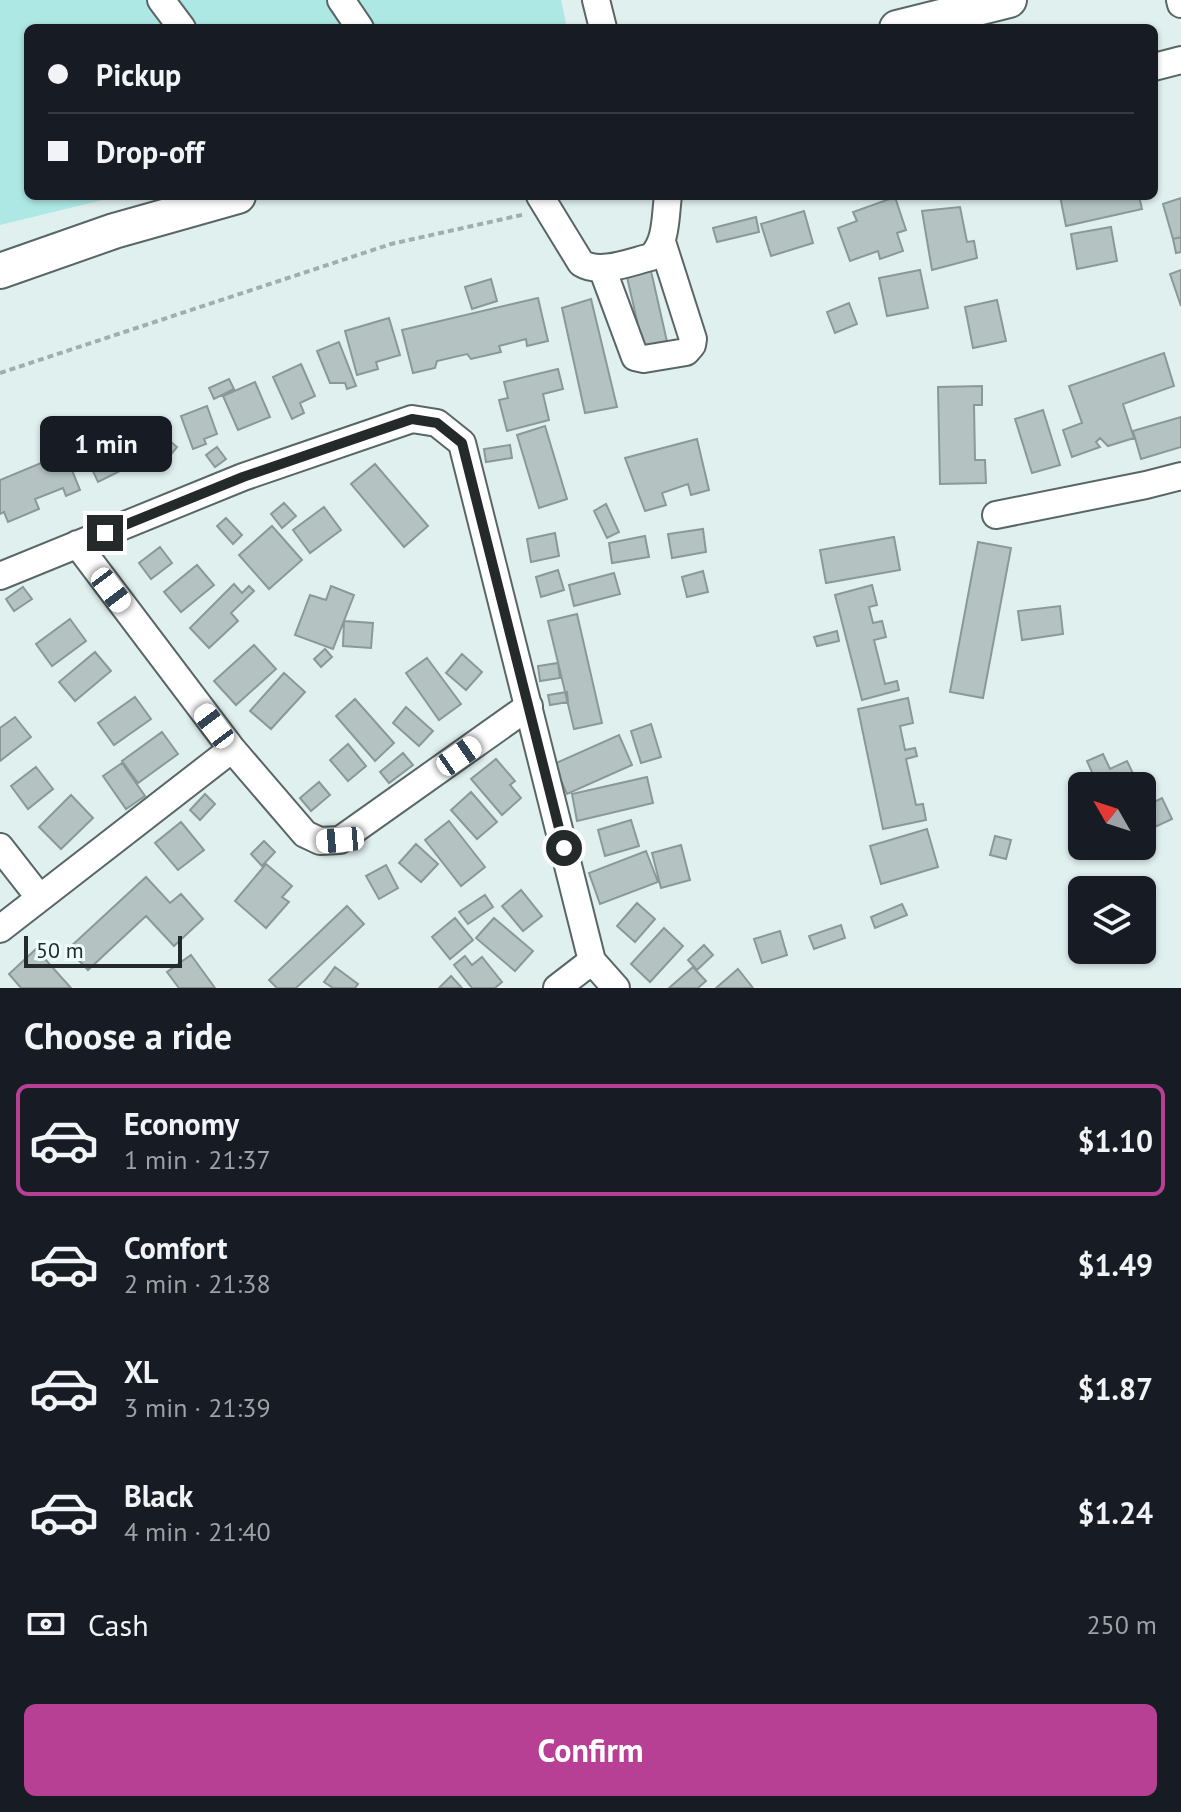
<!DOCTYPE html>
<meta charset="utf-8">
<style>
:root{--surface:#171b24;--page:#242831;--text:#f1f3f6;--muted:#9ea1a6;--line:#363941;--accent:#b84094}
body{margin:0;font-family:"PT Sans",sans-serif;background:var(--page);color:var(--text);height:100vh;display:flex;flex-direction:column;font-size:30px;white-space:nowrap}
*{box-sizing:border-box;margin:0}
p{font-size:26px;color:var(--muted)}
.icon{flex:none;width:44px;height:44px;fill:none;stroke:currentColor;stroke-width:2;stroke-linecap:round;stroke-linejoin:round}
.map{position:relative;height:988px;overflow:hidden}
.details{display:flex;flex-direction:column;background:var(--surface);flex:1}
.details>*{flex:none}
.hud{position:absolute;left:24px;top:24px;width:1134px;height:176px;border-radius:12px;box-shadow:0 2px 6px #0004;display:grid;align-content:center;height:176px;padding:0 24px;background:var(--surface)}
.needle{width:52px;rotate:309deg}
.controls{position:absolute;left:1068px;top:772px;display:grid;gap:16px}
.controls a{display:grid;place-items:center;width:88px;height:88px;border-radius:12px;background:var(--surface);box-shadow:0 2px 6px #0004;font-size:40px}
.scale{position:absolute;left:24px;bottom:20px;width:158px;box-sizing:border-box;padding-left:8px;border:4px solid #242a29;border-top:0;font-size:22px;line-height:28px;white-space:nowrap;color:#242a29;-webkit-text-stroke:6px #eefefd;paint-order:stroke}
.end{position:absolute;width:36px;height:36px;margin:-18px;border:10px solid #242a29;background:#fff;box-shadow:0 0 0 4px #fff}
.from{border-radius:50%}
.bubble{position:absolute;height:56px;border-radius:12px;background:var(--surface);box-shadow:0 2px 6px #0004;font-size:26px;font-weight:600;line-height:56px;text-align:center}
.car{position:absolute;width:24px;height:48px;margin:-24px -12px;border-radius:10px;box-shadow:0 0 6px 2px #0007;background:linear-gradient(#fff 24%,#345 0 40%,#fff 0 76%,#345 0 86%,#fff 0)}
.hud b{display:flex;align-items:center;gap:28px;height:76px;font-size:30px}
.hud b+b{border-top:2px solid var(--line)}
.hud i{width:20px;height:20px;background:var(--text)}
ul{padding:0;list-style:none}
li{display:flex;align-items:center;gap:24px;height:112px;margin:0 16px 12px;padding:0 8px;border:4px solid transparent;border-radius:12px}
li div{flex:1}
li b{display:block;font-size:30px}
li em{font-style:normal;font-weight:600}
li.active{border-color:var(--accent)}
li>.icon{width:72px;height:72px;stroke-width:1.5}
h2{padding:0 24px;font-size:36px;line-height:96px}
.pay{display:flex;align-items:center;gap:20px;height:88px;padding:0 24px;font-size:30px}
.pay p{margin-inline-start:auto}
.primary-button{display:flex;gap:16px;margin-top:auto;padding:16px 24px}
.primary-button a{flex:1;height:92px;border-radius:12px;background:var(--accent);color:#fff;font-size:32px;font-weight:600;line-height:92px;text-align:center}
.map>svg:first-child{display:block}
.green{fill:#aee8e5}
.building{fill:#b4c3c2;stroke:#8a9998;stroke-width:2}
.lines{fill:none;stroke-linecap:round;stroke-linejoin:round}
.minor-casing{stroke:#586665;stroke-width:30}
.major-casing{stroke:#586665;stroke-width:38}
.path{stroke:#a1aead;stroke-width:4;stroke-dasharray:6 4;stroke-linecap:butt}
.minor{stroke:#fff;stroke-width:26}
.major{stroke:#fff;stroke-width:34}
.route{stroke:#242a29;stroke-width:10}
</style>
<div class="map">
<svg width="1181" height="988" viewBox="0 0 1181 988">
<rect width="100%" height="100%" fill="#e0f0ef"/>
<path class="green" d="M0 0H561L567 28H28V196H119L0 225Z"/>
<path class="building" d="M1060 196H1139L1142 209 1066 226Z
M895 197 906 230 897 233 903 251 880 259 878 251 850 261 838 228 857 221 853 212Z
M1181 198V237L1173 239 1163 204Z
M960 207 967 242 974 241 977 258 932 270 922 211Z
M804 211 813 243 771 256 761 224Z
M756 217 759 232 717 242 713 228Z
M1111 227 1117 261 1077 269 1071 234Z
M1181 237V252L1176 253 1173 239Z
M920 270 928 308 887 316 879 278Z
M1181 270V306L1170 274Z
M651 271 668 346 644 351 627 277Z
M491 279 497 301 472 309 465 287Z
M538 298 548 341 527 346 526 339 499 346 501 352 471 359 467 354 437 361 435 368 413 373 402 330Z
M591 299 617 407 585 413 562 308Z
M997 300 1006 341 973 348 965 307Z
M849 303 857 324 835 333 827 312Z
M389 318 400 355 376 362 378 369 357 375 345 331Z
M339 342 356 386 347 389 345 383H330L317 351Z
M1164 353 1174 386 1123 404 1134 438 1108 446 1100 438 1096 442 1100 447 1072 457 1063 430 1082 423 1069 386Z
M301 364 315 396 300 403 304 413 292 419 273 377Z
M558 369 563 389 543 394 549 420 507 431 499 400 508 398 504 382Z
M229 379 234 389 214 399 209 388Z
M255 382 270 417 238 430 223 396Z
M982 386V405H974L975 460H985L986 483 940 484 938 387Z
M207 406 217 434 204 439 206 444 193 449 181 416Z
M1043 410 1060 465 1032 473 1015 419Z
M1181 417V447L1141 459 1133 431Z
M147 421 177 447 160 468 129 442Z
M545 426 567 499 539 508 517 435Z
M114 438 128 467 98 482 84 452Z
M697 439 709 490 691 495 688 484 662 493 666 505 645 511 625 458Z
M510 445 512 458 486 462 484 449Z
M217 447 226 459 215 467 206 455Z
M65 453 80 490 66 496 63 488 35 499 39 509 8 522 4 512 0 514V480Z
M375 464 428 526 404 547 351 484Z
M284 503 296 516 282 528 271 514Z
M606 504 619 532 607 538 594 511Z
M324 507 341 530 310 553 293 530Z
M226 518 242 535 233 544 217 526Z
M272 526 302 560 269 589 239 555Z
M703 529 706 552 672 558 668 534Z
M555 533 559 556 531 562 527 539Z
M645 536 649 557 612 563 609 543Z
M894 537 900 570 826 583 820 550Z
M978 542 1011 548 983 698 950 692Z
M160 547 172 563 151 579 139 563Z
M197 565 214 585 181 612 164 592Z
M558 570 564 590 541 597 536 577Z
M703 571 708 592 687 597 682 577Z
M614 573 620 594 574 606 569 585Z
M234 584 242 593 249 586 254 591 231 613 238 621 209 648 190 628Z
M872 585 877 605 869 607 873 623 882 621 886 637 874 640 885 684 897 681 899 690 862 700 835 595Z
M331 586 354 595 333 649 295 635 310 595 326 600Z
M23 587 32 599 14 611 6 599Z
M1060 606 1063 634 1022 640 1018 611Z
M577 614 602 723 574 729 548 621Z
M70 619 86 641 52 666 36 644Z
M344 621 373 623 371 648 343 646Z
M837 631 839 641 817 646 814 637Z
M254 645 276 669 236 705 214 681Z
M325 649 332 657 321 667 314 659Z
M95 652 111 671 75 701 59 682Z
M462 654 482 672 466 690 446 673Z
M427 658 461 704 439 720 406 673Z
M558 663 560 678 540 681 538 666Z
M284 673 305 692 271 729 250 711Z
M567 692 568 702 550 705 548 695Z
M135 697 151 719 114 745 98 723Z
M908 698 913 723 900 726 905 750 915 748 917 756 906 759 916 805 923 804 926 820 883 829 858 709Z
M355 699 394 743 375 761 336 716Z
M406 707 433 731 419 746 393 723Z
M15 717 31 737 0 761V728Z
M651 724 661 757 641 763 631 731Z
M162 732 178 754 138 783 122 761Z
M619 735 632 765 567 794 554 764Z
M348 744 366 766 348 781 330 760Z
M403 753 413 765 389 783 380 772Z
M1103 754 1110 769 1127 761 1139 786H1098L1087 761Z
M496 759 515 781 510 785 521 798 502 815 471 779Z
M122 763 145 796 126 809 103 776Z
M36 767 53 789 28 809 11 786Z
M647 777 653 803 577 821 572 794Z
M319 782 330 795 311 811 300 798Z
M471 792 497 822 477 839 451 810Z
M1142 792 1148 805 1162 798 1172 819 1142 833Z
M205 794 215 804 200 820 190 810Z
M71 795 93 818 61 849 39 827Z
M631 820 639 846 605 856 598 830Z
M449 821 485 867 461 886 425 840Z
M181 822 204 850 178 870 155 843Z
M927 829 938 867 881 884 870 846Z
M995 836 1011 840 1006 859 990 855Z
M264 841 275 852 262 866 251 854Z
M416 844 438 864 421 882 399 863Z
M681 845 690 880 661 888 652 853Z
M1098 846H1116L1101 853Z
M646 851 658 882 600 904 589 873Z
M266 864 292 886 282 897 289 902 266 928 235 901Z
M386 865 398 888 379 899 366 876Z
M146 877 170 903 181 894 203 919 174 946 146 916 88 970 68 949Z
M1096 879 1107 890H1086Z
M521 890 542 916 523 931 502 906Z
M485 895 493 907 468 924 459 912Z
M637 903 655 919 635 942 617 926Z
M902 904 907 915 875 928 871 917Z
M347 906 364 924 296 988H277L269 980Z
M1082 917V942L1070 930Z
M455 918 473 940 450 959 432 937Z
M494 918 533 951 515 971 476 938Z
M841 925 845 938 814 949 809 936Z
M664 928 683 946 650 982 631 964Z
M780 931 787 955 762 963 754 939Z
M704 945 713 955 697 970 688 960Z
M36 949 71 988H21L9 974Z
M191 955 215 988H179L167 972Z
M465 956 472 965 482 957 502 982 495 988H472L454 965Z
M335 967 358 984 355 988H333L324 982Z
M693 967 706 981 698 988H669Z
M738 969 753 988H716Z
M451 976 462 988H439Z"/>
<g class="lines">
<g class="minor-casing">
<path id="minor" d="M161 0 182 28
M341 0 360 28
M596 0 603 28
M1180 0 1181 4
M1154 67 1181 60
M540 196 581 263C600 275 630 262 651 257 667 242 665 217 668 196
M602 268 635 357 644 359 686 352 692 345 693 339 662 242
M996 515 1146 485 1181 476
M77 544 232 749
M0 576 243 477 412 419 437 423 462 443 592 961 557 988
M0 847 39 897
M0 929 232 749 305 834 320 841 340 840 529 706
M592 961 616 988"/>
</g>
<g class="major-casing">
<path id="major" d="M897 28 1009 0
M0 271 114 231 238 196"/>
</g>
<path class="path" d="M0 373 391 244 526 214"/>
<use href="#minor" class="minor"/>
<use href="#major" class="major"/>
</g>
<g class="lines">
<path class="route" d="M105 533 243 477 412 419 437 423 462 443 564 848"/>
</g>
</svg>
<div class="controls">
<a><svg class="needle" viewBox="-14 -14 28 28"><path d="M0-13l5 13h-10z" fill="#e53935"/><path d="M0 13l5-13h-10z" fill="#9ea1a6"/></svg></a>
<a><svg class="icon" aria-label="layers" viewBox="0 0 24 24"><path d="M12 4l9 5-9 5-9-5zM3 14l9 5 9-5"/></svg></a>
</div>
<div class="scale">50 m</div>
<i class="end from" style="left:564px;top:848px"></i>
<i class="end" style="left:105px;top:533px"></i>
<div class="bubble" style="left:40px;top:416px;width:132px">1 min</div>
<i class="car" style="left:111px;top:590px;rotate:143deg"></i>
<i class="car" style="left:214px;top:726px;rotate:323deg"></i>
<i class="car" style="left:459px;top:756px;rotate:55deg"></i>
<i class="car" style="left:340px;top:840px;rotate:265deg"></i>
<div class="hud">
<b><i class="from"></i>Pickup</b>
<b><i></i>Drop-off</b>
</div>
</div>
<section class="details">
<h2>Choose a ride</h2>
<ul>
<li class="active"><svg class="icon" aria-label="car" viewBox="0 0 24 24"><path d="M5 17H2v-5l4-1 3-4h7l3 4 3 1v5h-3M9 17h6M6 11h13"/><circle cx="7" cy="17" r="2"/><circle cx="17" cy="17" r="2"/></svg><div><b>Economy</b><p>1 min · 21:37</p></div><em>$1.10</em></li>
<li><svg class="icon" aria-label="car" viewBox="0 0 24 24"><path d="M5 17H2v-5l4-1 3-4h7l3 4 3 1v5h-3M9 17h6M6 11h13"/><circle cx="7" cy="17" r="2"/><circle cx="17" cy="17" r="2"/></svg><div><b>Comfort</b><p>2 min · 21:38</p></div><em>$1.49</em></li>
<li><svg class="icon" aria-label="car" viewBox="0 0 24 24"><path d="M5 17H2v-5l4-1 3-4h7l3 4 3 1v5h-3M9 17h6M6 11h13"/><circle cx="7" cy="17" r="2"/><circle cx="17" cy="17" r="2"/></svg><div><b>XL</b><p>3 min · 21:39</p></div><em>$1.87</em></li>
<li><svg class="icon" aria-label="car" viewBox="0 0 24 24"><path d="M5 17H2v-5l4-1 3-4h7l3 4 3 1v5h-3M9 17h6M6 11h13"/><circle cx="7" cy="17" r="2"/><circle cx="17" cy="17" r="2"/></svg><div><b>Black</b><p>4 min · 21:40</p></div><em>$1.24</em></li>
</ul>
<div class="pay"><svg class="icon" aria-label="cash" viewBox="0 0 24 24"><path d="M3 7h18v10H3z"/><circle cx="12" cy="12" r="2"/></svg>Cash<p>250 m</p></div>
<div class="primary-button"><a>Confirm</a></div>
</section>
